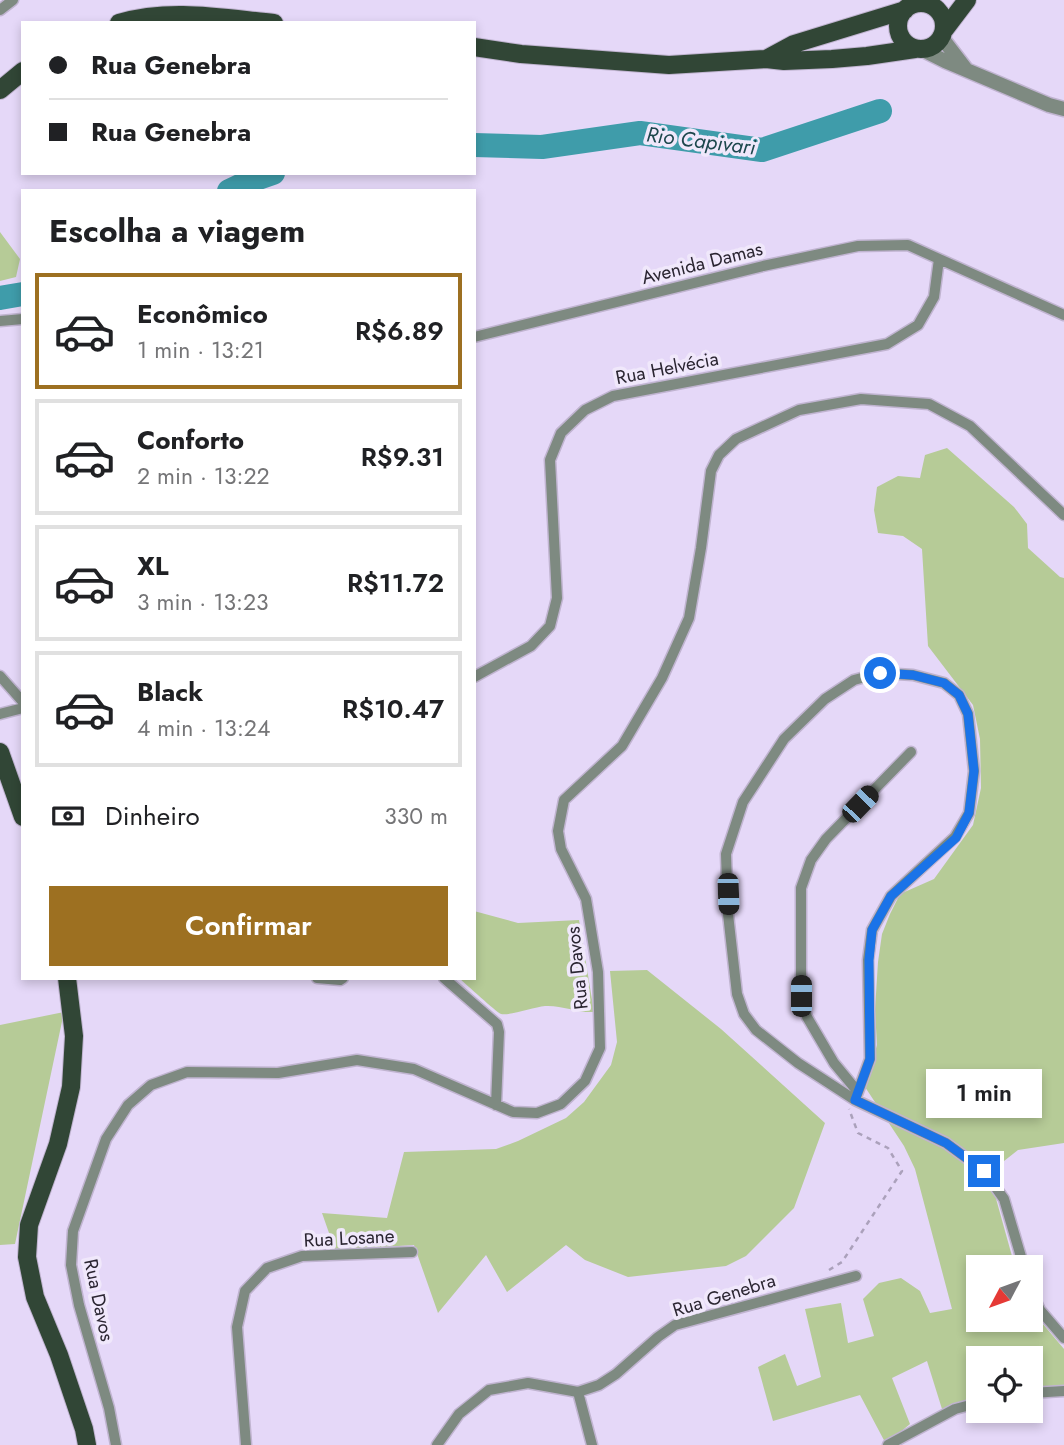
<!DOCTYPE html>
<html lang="pt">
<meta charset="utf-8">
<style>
:root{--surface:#fff;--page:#f2f2f2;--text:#202124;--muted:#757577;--line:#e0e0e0;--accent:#9d7021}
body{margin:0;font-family:Jost,sans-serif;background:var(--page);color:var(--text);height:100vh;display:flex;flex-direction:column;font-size:26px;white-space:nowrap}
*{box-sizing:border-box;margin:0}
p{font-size:23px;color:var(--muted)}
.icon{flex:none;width:38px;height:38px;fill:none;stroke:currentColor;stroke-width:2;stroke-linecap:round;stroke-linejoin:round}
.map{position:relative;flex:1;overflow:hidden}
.details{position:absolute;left:21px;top:189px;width:455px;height:791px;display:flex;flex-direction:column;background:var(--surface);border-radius:0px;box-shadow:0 4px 10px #0003}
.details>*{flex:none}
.hud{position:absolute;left:21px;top:21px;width:455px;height:154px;border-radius:0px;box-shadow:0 4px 10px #0003;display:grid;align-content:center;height:154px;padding:0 28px;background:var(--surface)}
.needle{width:46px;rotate:229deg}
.fabs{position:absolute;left:966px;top:1255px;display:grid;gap:14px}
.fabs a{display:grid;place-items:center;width:77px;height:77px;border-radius:0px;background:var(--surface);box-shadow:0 4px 10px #0003;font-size:35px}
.end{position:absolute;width:32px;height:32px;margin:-16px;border:9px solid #1a73e8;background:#fff;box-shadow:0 0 0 4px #fff}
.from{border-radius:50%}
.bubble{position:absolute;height:49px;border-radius:0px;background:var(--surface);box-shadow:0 4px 10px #0003;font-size:23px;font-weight:600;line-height:49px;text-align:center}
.car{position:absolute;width:21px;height:42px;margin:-21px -10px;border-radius:9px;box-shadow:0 0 5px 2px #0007;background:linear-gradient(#222 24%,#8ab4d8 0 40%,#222 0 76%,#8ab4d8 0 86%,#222 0)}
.hud b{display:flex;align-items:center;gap:24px;height:66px;font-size:26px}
.hud b+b{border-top:2px solid var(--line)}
.hud i{width:18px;height:18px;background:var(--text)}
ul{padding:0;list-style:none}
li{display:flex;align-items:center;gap:21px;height:116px;margin:0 14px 10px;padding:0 14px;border:4px solid var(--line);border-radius:0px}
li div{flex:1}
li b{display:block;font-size:26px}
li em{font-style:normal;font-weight:600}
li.current{border-color:var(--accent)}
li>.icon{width:63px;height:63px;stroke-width:1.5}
h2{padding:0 28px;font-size:32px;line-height:84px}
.pay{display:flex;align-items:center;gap:18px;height:77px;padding:0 28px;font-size:26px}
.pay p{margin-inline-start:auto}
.cta{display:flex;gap:14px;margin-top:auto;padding:14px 28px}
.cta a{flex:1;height:80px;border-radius:0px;background:var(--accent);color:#fff;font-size:28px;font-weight:600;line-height:80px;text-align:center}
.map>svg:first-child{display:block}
.green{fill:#b6cb97}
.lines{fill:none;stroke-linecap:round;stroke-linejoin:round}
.river{stroke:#3f9caa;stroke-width:24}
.minor-casing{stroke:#c0b4d0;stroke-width:13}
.tertiary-casing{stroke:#c0b4d0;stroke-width:17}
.primary-casing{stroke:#c0b4d0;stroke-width:20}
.path{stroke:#aba1bb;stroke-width:2.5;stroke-dasharray:5 5;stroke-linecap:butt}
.minor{stroke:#7e8a81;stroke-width:10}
.tertiary{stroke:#7e8a81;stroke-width:14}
.primary{stroke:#314636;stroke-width:18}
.route{stroke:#1a73e8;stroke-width:9}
.labels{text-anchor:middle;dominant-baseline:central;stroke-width:7;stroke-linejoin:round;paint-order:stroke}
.street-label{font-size:19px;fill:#2a2531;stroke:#f0e8fb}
.water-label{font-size:21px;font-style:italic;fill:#1d474d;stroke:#f0e8fb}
</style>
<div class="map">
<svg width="1064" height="1445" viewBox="0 0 1064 1445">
<rect width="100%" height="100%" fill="#e5d8f8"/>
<path class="green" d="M0 232 20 259 16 277 0 281Z
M947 448 1014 507 1027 524 1028 548 1060 577 1064 578V1143L1018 1150 999 1165 995 1195 1015 1267H978V1320H1031V1308L1037 1317 1064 1349V1389L1031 1391V1358H978V1400L942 1409 927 1361 892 1378 910 1424 886 1444 860 1395 773 1421 758 1367 785 1354 797 1386 821 1377 805 1309 841 1303 848 1343 874 1336 863 1299 879 1283 901 1278 920 1291 930 1313 952 1309 915 1169 904 1146 865 1087 877 1045 875 1010 878 962 882 934 890 914 900 894 934 879 973 825 981 788 980 739 973 705 928 646 922 549 903 536 878 533 874 510 877 487 898 476 920 478 925 455Z
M474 911 518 923 579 920 594 1012C577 1013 562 1005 545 1006 534 1007 510 1016 501 1014 495 1011 467 985 459 978H474Z
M647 970 721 1029 825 1123 794 1208 746 1256 726 1266 628 1277 585 1260 566 1245 507 1292 486 1255 438 1313 414 1245 335 1250 322 1213 387 1218 404 1152 496 1149 518 1141 566 1118 584 1102 611 1065 617 1042 610 971Z
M64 1012 15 1244 0 1245V1025Z"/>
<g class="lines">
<path class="river" d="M474 145 542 147 640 133 762 150 880 111
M229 191 250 181 273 173
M0 298 23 294"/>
<g class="minor-casing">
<path id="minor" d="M0 10 13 0
M0 321 23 319
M474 337 763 266 858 246 908 245 1064 315
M0 676 23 702
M474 677 531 646 550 626 557 598 550 460 561 433 585 410 613 396 887 344 918 325 934 297 939 259
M0 714 23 708
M317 978 340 980 343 978
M444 978 497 1024 499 1032 496 1105
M858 1092 834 1063 807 1017 801 996V888L811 860 826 839 911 752
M855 1100 870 1059 868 960 872 930 891 896 955 837 969 813 974 771 968 714 959 695 944 683 913 675 880 673 854 680 825 699 784 739 743 802 726 854 728 914 737 994 744 1014 756 1030 798 1063 855 1100 946 1143 984 1171 1004 1199 1024 1267
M1031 1291 1040 1310 1064 1338
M578 1392 599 1385 616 1374 658 1337 675 1325 856 1276
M1031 1393 1064 1391
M116 1445 109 1408 79 1305 71 1265 73 1231 106 1139 128 1105 151 1085 187 1072 278 1073 357 1060 414 1069 513 1112 537 1113 561 1104 585 1081 600 1048 598 972 586 899 561 849 558 831 564 800 622 746 662 678 689 618 701 548 711 471 719 455 736 439 799 410 861 399 929 404 970 426 1064 515
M246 1445 237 1327 245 1291 267 1268 302 1256 412 1252
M437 1445 459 1414 489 1390 528 1383 578 1392 592 1445
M888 1445 955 1409 978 1403"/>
</g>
<g class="tertiary-casing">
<path id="tertiary" d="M942 38 965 68
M923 50 945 61 1049 105 1064 109"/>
</g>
<g class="primary-casing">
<path id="primary" d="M898 26a23 23 0 1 1 46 0a23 23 0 1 1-46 0Z
M119 23C170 8 222 18 274 23
M945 29 967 0
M474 47 521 54 669 65 766 59 784 61 832 59 867 56 915 49
M766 59 794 44 905 10
M0 90 23 71
M0 752 23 817
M67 978 74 1036 71 1087 58 1144 29 1225 27 1257 35 1297 59 1355 84 1429 87 1445"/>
</g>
<path class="path" d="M829 1270 842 1262 902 1171 888 1148 858 1133 849 1109"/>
<use href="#minor" class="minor"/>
<use href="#tertiary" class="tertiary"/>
<use href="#primary" class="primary"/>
</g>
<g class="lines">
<path class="route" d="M880 673 913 675 944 683 959 695 968 714 974 771 969 813 956 838 891 896 872 930 869 960 870 1059 855 1100 946 1143 984 1171"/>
</g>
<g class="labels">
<g class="street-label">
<text transform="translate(702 263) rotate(-14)">Avenida Damas</text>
<text transform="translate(667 368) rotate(-11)">Rua Helvécia</text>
<text transform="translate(577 968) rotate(-96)">Rua Davos</text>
<text transform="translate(349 1238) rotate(-3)">Rua Losane</text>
<text transform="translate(724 1295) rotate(-17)">Rua Genebra</text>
<text transform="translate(99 1300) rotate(78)">Rua Davos</text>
</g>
<g class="water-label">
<text transform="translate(701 141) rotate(7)">Rio Capivari</text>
</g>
</g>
</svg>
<div class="fabs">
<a><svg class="needle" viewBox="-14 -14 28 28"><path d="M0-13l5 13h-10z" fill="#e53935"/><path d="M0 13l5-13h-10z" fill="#757577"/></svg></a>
<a><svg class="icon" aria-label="locate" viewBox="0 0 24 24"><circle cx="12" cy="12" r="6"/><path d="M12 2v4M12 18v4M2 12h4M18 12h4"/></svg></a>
</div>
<i class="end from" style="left:880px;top:673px"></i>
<i class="end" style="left:984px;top:1171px"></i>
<div class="bubble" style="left:926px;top:1069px;width:116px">1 min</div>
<i class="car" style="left:860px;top:804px;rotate:44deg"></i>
<i class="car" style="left:728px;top:894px;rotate:178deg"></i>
<i class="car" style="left:801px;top:996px;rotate:0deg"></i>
<div class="hud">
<b><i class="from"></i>Rua Genebra</b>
<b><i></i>Rua Genebra</b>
</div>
<section class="details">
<h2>Escolha a viagem</h2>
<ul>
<li class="current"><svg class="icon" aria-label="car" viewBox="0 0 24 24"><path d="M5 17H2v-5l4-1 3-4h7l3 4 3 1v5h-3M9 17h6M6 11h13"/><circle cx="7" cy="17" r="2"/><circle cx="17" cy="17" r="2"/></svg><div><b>Econômico</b><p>1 min · 13:21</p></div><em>R$6.89</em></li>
<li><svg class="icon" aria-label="car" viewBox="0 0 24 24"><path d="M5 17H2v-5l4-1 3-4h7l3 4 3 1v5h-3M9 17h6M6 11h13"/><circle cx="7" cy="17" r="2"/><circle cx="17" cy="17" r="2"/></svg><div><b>Conforto</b><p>2 min · 13:22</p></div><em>R$9.31</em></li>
<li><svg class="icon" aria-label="car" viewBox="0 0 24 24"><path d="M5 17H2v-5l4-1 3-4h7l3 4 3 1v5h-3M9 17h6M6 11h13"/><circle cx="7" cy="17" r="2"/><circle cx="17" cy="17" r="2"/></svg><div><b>XL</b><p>3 min · 13:23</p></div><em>R$11.72</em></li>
<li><svg class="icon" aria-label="car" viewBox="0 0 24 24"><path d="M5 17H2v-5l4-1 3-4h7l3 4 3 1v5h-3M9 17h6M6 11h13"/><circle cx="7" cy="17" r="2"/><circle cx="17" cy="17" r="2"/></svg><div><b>Black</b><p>4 min · 13:24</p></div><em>R$10.47</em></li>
</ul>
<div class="pay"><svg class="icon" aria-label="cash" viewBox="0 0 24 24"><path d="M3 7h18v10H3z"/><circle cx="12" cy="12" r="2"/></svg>Dinheiro<p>330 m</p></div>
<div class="cta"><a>Confirmar</a></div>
</section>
</div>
